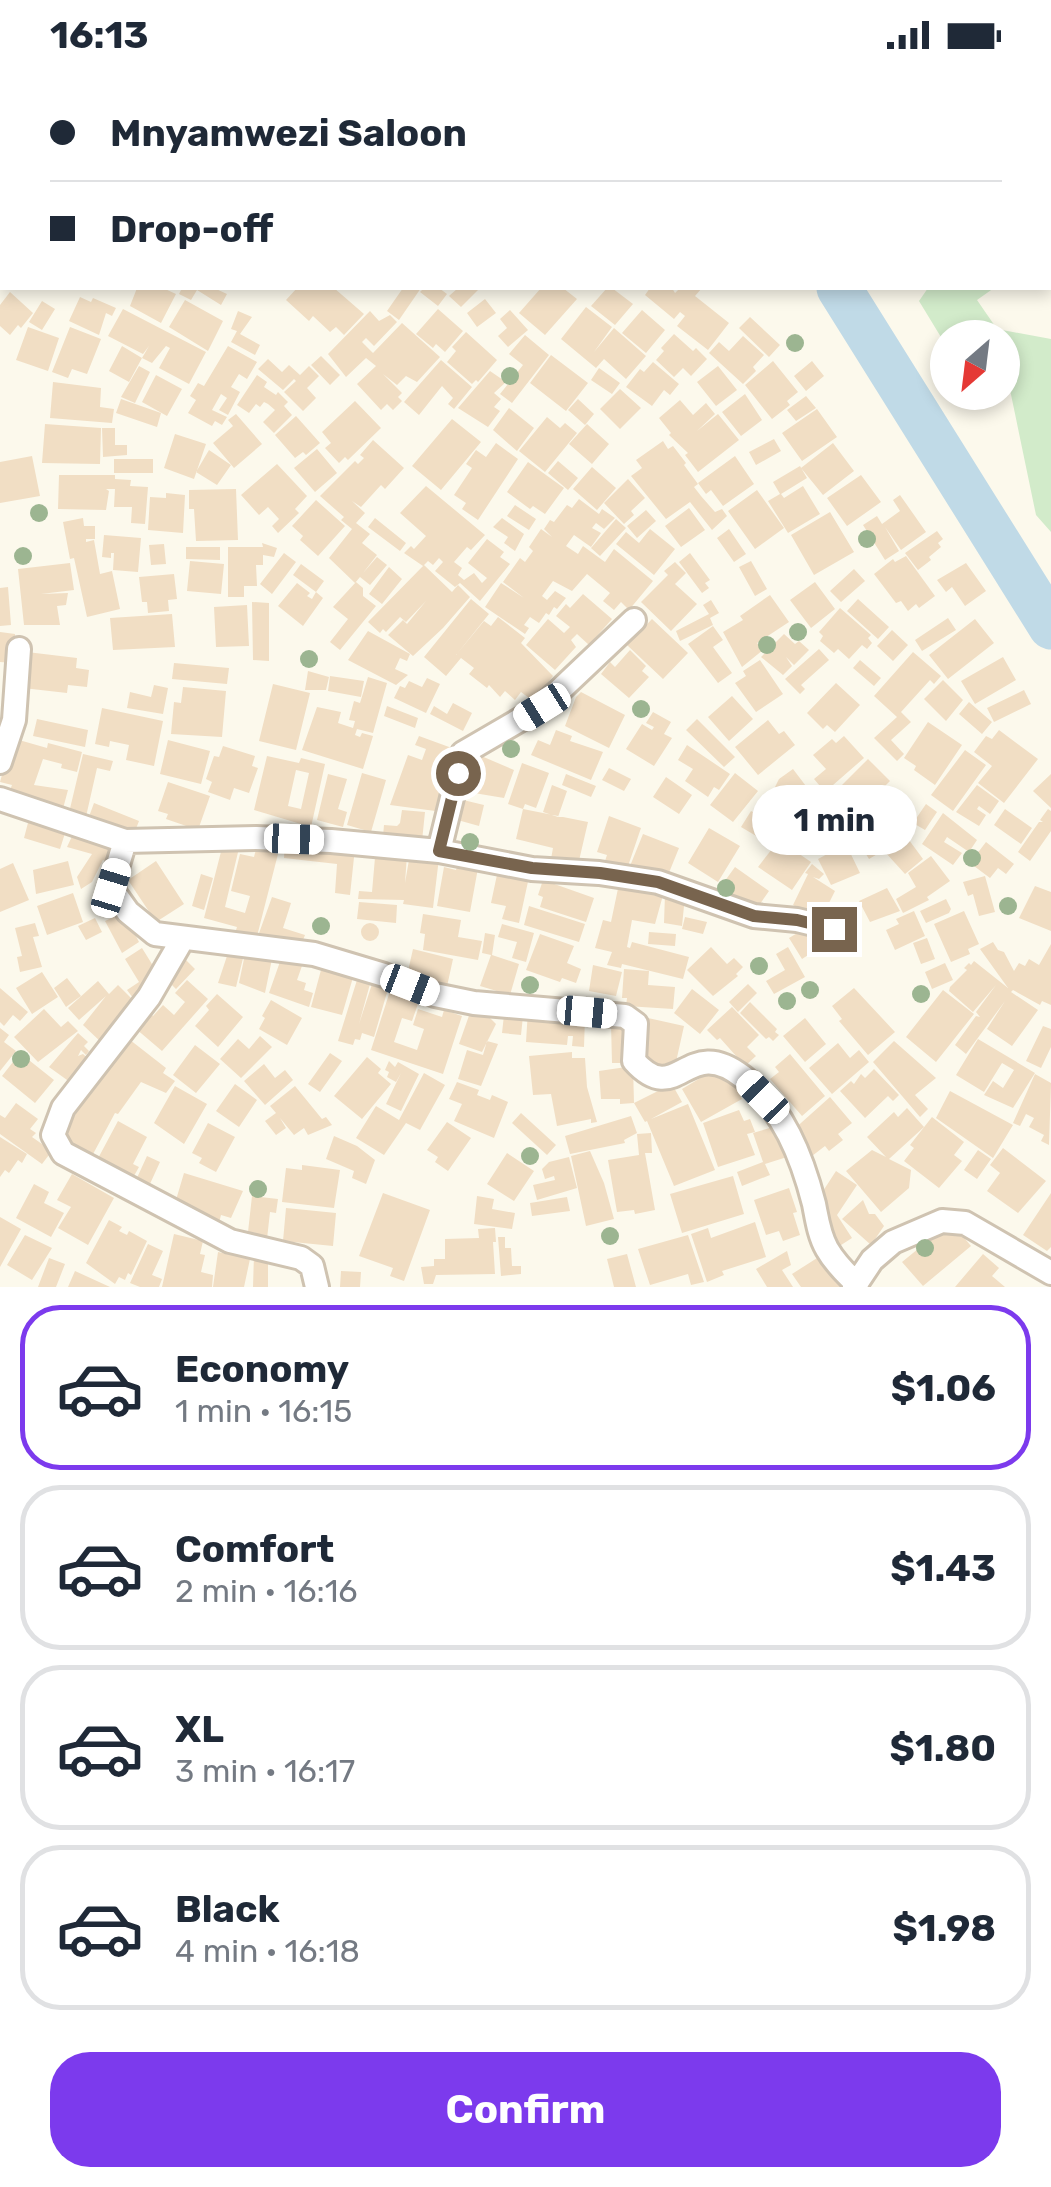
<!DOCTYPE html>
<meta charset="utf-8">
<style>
:root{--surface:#fff;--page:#f2f2f3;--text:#1f2937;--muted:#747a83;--line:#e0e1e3;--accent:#7c3aed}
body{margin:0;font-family:Rubik,sans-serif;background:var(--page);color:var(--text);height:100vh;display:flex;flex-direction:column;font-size:38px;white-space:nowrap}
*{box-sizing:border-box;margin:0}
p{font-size:32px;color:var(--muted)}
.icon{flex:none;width:55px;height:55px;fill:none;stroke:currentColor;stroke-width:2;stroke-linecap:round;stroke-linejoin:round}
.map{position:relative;height:1217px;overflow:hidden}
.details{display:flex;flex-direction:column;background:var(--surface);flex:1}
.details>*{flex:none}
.guide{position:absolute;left:0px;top:0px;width:1052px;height:220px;box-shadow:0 5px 15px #0003;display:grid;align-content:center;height:220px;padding:0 50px;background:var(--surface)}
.needle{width:65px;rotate:208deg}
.fabs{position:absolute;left:930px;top:250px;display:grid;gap:20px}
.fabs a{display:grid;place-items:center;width:90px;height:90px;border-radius:50%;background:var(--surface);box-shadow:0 5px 15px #0003;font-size:50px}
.end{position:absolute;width:45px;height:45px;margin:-22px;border:12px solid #78644e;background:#fff;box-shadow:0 0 0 5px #fff}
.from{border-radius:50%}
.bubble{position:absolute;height:70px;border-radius:35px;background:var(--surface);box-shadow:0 5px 15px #0003;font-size:32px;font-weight:700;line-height:70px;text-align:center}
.car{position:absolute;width:30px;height:60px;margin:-30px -15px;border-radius:12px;box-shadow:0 0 8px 2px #0007;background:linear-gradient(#fff 24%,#345 0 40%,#fff 0 76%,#345 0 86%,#fff 0)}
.guide b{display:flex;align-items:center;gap:35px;height:95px;font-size:38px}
.guide b+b{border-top:2px solid var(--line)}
.guide i{width:25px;height:25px;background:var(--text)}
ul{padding:18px 0 0;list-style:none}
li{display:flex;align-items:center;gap:30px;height:165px;margin:0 20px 15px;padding:0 30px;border:5px solid var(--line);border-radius:40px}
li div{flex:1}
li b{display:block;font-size:38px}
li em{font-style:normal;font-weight:700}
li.current{border-color:var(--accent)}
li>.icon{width:90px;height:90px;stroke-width:1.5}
.action{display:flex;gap:20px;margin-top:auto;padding:20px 50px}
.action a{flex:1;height:115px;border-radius:40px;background:var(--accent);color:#fff;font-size:40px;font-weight:700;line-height:115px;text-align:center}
.status{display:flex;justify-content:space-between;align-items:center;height:70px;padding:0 50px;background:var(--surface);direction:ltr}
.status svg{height:28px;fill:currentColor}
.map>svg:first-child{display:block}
.green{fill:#d2ebca}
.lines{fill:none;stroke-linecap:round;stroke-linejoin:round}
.river{stroke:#c0dae7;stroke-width:45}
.building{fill:#f1dec4;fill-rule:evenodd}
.street-casing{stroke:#cfc3b1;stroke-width:28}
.street{stroke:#fff;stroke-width:22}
.tree{fill:#9cb591}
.route{stroke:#78644e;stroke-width:12}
</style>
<div class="status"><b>16:13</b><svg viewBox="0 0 49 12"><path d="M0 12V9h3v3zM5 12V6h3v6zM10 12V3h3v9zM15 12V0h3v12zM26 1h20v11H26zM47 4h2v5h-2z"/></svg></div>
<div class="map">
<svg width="1051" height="1217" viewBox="0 0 1051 1217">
<rect width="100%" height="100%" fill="#fcf9ec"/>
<path class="green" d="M928 218H994L977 230 997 259 1051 269V462L1036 445 1003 286 1002 268 999 267 997 262 995 267 948 268 947 277 919 231Z"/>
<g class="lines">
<path class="river" d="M659 0 662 2
M839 218 1051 557"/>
</g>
<path class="building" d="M137 218H163L176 224 161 253 130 236Z
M182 218H214L227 224 221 235 197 220 191 230 179 224Z
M297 218H334L364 244 344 265 336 257 330 262 313 246 309 251 286 230Z
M403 218H421L399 250 387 241Z
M424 218H439L447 224 438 236 420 222Z
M458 218H480L461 237 449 226Z
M541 218H563L577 229 545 265 519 243Z
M607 218H612L633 234 615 255 591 236Z
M650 218H672L675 223 680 218H702L695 226 729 253 708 280 677 256 685 246 680 242 674 249 645 225Z
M10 222 33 243 21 258 18 255 10 265 0 256V235Z
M80 227 91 232 93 228 116 238 112 246 106 243 99 265 69 251Z
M485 229 496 243 477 257 467 243Z
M185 230 223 251 208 281 169 257Z
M42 231 55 239 42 260 29 252Z
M586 237 612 257 594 282 614 258 646 286 626 309 604 289 596 298 561 269Z
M123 239 206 282 189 314 159 298 170 278 166 276 152 293 142 288 149 276 143 284 108 266Z
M438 239 463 261 445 282 436 274 433 278 416 264Z
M510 240 528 260 508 277 498 266 507 258 500 249Z
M642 240 665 260 646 283 622 263Z
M238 241 252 247 240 264 260 275 255 285 231 272 237 261 231 259Z
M370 241 379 251 390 245 397 252 374 276 366 268 362 272 373 283 402 253 440 287 417 312 406 306 397 315 383 304 402 323 398 327 402 331 393 340 387 334 381 340 357 314 376 296 366 288 346 307 328 284Z
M750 247 780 275 769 287 739 258Z
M28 257 59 268 48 301 16 290Z
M70 257 101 269 87 304 72 299 68 308 52 302Z
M466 262 497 290 478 312 476 310 472 314 447 292 456 281 452 277Z
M674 264 693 281 696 278 707 289 691 306 683 298 674 307 656 290 664 281 661 278Z
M525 265 549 285 512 333 500 324 523 295 509 284Z
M743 266 764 285 753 297 756 301 743 314 709 283 719 272 729 281Z
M122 276 142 288 129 312 109 301Z
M228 276 257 292 247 309 239 304 231 317 240 322 228 345 219 340 227 328 221 324 212 340 227 347 222 355 215 351 212 356 188 343 196 330 190 326 198 313 204 316Z
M551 285 588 313 566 341 530 313Z
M321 286 340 305 330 315 311 295Z
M268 289 282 302 289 295 300 305 309 296 319 306 307 318 316 328 303 341 284 322 296 311 294 309 283 320 258 299Z
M441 290 472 317 454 339 448 334 453 328 442 316 419 345 404 332Z
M773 291 798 322 787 331 790 335 772 349 745 315Z
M812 291 824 306 806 321 794 306Z
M653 292 679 314 670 325 664 320 652 336 626 317 640 299 644 302Z
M139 296 150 302 135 333 121 327Z
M718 296 737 320 716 336 697 312Z
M599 298 620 313 612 324 591 310Z
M490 301 506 312 494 323 501 329 494 337 500 341 488 357 458 338Z
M156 305 182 319 167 346 142 332Z
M257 305 267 312 264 317 276 325 278 322 288 332 284 336 292 345 274 363 263 352 275 340 268 334 264 332 260 337 256 334 249 343 237 335Z
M53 312 101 318 100 337 114 339 112 353 50 348Z
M620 319 641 338 620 359 600 339Z
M745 324 762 350 741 366 722 342Z
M806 326 816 338 796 351 787 340Z
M121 329 161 343 157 357 116 343Z
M578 329 594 344 585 355 568 340Z
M680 330 693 345 706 333 715 344 697 361 718 344 739 370 698 402 685 385 688 383 669 365 671 363 659 348Z
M355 331 381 358 348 390 345 387 339 393 325 378 331 373 322 362Z
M509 338 534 358 517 381 493 360Z
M817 339 837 367 802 391 782 363Z
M236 344 262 374 234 398 213 373 233 356 228 350Z
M296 346 320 373 306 385 303 382 295 388 275 365Z
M547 347 560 358 565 353 577 363 545 402 519 381Z
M452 349 481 372 441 420 412 396Z
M45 354 101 358 100 394 42 393Z
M587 354 609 374 592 394 569 374Z
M102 358H115V375H127V385L103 387Z
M175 364 206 374 194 409 164 398Z
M774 369 781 381 756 395 749 382Z
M373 370 404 398 385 419 381 415 361 437 352 431 365 443 356 453 370 464 362 473 377 485 363 503 377 487 387 495 370 515 360 507 355 513 329 488 352 459 341 450 344 447 320 426 355 391 358 394 364 388 360 385Z
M663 371 668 379 673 376 686 393 684 395 698 414 694 417 701 426 715 442 722 439 727 446 712 460 690 432 666 449 631 406 642 398 636 390Z
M496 373 518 389 478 450 462 439 466 433 454 425 472 398 466 394 476 380 486 387Z
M833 373 854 401 823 425 801 398Z
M317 379 337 403 315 422 294 398Z
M209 380 231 395 217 415 196 402Z
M32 386 40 426 0 433V392Z
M735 386 754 414 723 436 711 420 706 424 698 413Z
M114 389H153V403H114Z
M558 391 578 408 568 420 548 403Z
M528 392 564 418 545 444 533 436 530 439 507 422Z
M277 394 307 426 295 439 299 443 278 463 272 456 279 449 268 437 259 445 241 425Z
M800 396 807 408 781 424 784 428 803 416 820 444 788 463 768 431 780 424 773 412Z
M592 397 616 418 597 440 573 419Z
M59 405H115V409L131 410 130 416 148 417 145 454 131 453 132 437H114L115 419H106L109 421 106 440 58 439Z
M861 405 881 432 847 456 827 428Z
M628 409 645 428 631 441 634 445 624 454 604 433Z
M426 416 485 465 471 480 467 477 454 492 462 498 458 505 464 510 474 503 482 513 487 508 468 493 487 469 504 482 500 487 510 494 480 531 460 513 455 517 435 501 443 492 439 488 433 495 428 491 423 496 404 483 411 476 414 479 426 466 400 443Z
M236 419 238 470 196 471 194 439H189V420Z
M757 420 784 458 755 479 728 441Z
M166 423 185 425 183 463 148 460 150 427 166 428Z
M900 425 926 462 901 480 885 457 899 481 885 490 863 455 877 446 882 454 900 441 893 430Z
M579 429 599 444 602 439 615 448 604 459 596 453 592 458 601 463 591 477 574 465 566 476 578 484 583 476 605 492 614 479 653 511 629 540 621 532 614 540 603 531 610 523 587 504 572 521 553 511 542 526 547 530 555 521 566 528 557 539 554 537 549 545 546 543 539 553 530 547 524 555 529 558 525 564 485 537 501 513 524 528 503 512 520 488 525 492 533 481 529 477 541 459 552 467 544 459 550 450 554 452 567 435 572 438Z
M316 430 345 456 318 486 300 470 303 466 292 456Z
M515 435 536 449 529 460 507 446Z
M689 438 705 460 681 477 665 456Z
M646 440 656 451 637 468 627 456Z
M830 442 854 482 814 505 791 465Z
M83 448 84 456H95V469H86V472L94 470 100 504 112 501 120 539 87 547 74 488 70 489 63 452Z
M375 448 406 473 400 481 368 457Z
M502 448 524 464 515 481 504 473 508 467 493 457Z
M616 449 626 458 600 486 591 478Z
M650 459 675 479 654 505 616 474 626 462 639 473Z
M729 459 746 484 734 492 717 468Z
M937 461 943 469 938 473 941 477 929 487 931 490 918 500 905 483Z
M104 465 141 468 138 502 113 500 114 483H111V488L102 487Z
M262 473 277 478 274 487 263 485V495H256L257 516H244V527H228V477H263Z
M164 474 166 494 151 495 149 475Z
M186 477H220V490L186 489Z
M284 483 296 492 272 524 260 514Z
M690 483 710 510 705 513 709 518 702 523 679 492Z
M906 486 935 526 919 538 916 534 908 541 901 531 896 533 874 504 893 489 895 492Z
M190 491 224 494 221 524 187 521Z
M751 491 767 519 755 526 739 497Z
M675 492 686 503 675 514 697 534 671 561 641 532 668 505 664 501Z
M70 493 74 520 41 524 68 523 66 535 57 536 60 555H24L18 499Z
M966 493 986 521 965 536 952 517 946 522 937 510Z
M301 494 324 511 316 522 293 505Z
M424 495 452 522 458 515 470 527 443 558 413 586 388 565 403 550 407 554 426 531 406 552 400 547 386 562 383 559 380 563 368 552Z
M389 497 402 509 382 534 369 524Z
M854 499 865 511 841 532 830 521Z
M174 504 177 529 168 530 169 541 148 543 147 532H142L139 507Z
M356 512 363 518V526L376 536 340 580 330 572 348 549 333 537Z
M815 512 835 539 811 558 790 530Z
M297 513 310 523 307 526 312 529 316 522 323 528 303 556 278 536Z
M8 517 11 555 0 556V518Z
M583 524 612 549 589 575 577 564 571 570 576 577 555 600 526 575 548 549 564 563 570 557 556 546 566 534 570 538Z
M770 525 789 552 757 573 763 580 742 597 723 562 743 550 740 546Z
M471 529 489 544 456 585 484 551 491 556 498 547 525 568 521 573 553 606 533 631 521 622 515 630 505 621 500 627 489 615 487 618 469 604 474 598 461 588 446 606 424 587Z
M858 529 889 557 878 569 847 541Z
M711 530 719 543 710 548 713 555 680 571 676 561 709 544 703 535Z
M252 532 269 533V591L253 590Z
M247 535 249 576 216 577 214 537Z
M840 538 871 565 868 568 872 573 867 579 862 575 849 589 838 579 834 583 820 571 823 566 819 562Z
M172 544 175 577 113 580 110 548Z
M948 548 956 560 922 581 915 570Z
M652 549 688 583 663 609 627 575Z
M975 549 994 573 948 609 929 585Z
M713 556 723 570 713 577 732 603 718 613 688 574Z
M892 560 908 575 893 591 877 576Z
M368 561 410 584 407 591 400 588 395 599 408 605 396 615 348 590Z
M0 562 15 564 13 593 0 592Z
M784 564 795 574 799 571 809 580 794 595 786 587 792 596 783 605 761 587Z
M819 579 829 590 801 615 805 619 800 624 785 609Z
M630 580 646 596 642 601 649 607 629 628 601 604 610 592 615 597Z
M27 582 77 588 76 598 89 600 87 617 68 615 67 623 23 618Z
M913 582 941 606 934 614 930 610 901 642 911 652 891 670 904 684 897 691 874 668 897 647 874 626Z
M1003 587 1016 610 975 634 961 611Z
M760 590 783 624 756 642 735 613 746 606 743 601Z
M860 590 881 608 874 616 853 598Z
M174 593 229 598 227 614 172 609Z
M308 601 329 607 326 620H305Z
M330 606 364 611 361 627 328 621Z
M368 607 387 613 373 663 357 659 355 665 360 667 362 663 373 666 363 699 302 680 317 637 341 642 338 653 353 658 355 651 349 650 354 631 360 633Z
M427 608 440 614 426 643 394 628 400 616 405 618 409 611 422 617Z
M943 610 963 630 946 651 924 629Z
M836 613 860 635 835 662 827 655 823 659 807 643Z
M273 614 310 623 296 680 259 671Z
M154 615 168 618 163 644 127 638 130 622 151 627Z
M183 617 226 621 222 667 171 664 174 632 181 633Z
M1024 620 1031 634 994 652 987 638Z
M581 622 625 645 609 678 565 656 576 627Z
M732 626 753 649 729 671 708 647Z
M969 632 992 652 982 664 959 644Z
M453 633 472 643 463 661 430 644 434 636 447 644Z
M387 636 418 648 415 658 384 646Z
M102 638 163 651 154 696 126 690 129 675 110 671 109 677 95 674Z
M653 642 671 652 664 664 672 668 654 696 626 679 642 654 652 660 654 657 646 653Z
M37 649 88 660 85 677 33 666Z
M697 649 735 687 724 697 686 660Z
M768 650 779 664 784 661 795 675 758 705 735 677Z
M928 652 962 675 935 715 914 700 916 696 904 688Z
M556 660 572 666 570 671 603 682 591 710 531 685 538 670 550 675Z
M999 660 1038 689 1004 733 978 713 992 696 974 682 986 666 992 669Z
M419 666 460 681 454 696 449 694 443 707 451 709 443 742 390 735 408 685 422 690 426 679 415 675Z
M844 666 864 688 825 722 814 709 826 699 813 685 832 669 836 673Z
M12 668 47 678 48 673 82 682 77 702 61 698 62 694 43 689 34 715 68 720 61 746 27 735 30 726 10 720 12 715 0 712Z
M168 670 210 681 201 714 160 704Z
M687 675 730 704 719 720 714 717 708 727 685 711 693 699 678 690Z
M223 676 255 686 252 696 258 698 249 723 234 718 230 730 208 722 212 712 206 709 214 686 219 687Z
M965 680 986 695 953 741 931 725Z
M83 684 113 691 110 701 97 698 85 751 68 747Z
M479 685 514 700 504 728 456 720 469 688Z
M267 686 299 693 301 688 325 694 311 757 254 740ZM296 700 309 703 301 739 288 736Z
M868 689 890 711 863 738 847 721 844 724 838 719Z
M522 693 549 703 536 738 525 734 523 739 508 734Z
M609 698 631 709 624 721 602 710Z
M793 699 815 728 789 749 771 726 778 721 775 717 779 709Z
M362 703 386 710 371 762 347 755Z
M735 703 758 721 733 752 710 735Z
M328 704 347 709 338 739 347 742 343 757 317 750Z
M566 704 596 716 591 727 562 715Z
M1051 704V738L1033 721Z
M666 707 692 725 679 744 653 727Z
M168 712 210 726 198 760 166 749 168 744 158 741Z
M552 715 567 721 558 747 543 742Z
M977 715 999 731 990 744 979 736 977 739 986 745 979 756 956 742Z
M459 729 484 735 479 756 454 749Z
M94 733 139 751 132 769 87 752Z
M926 734 937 742 925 760 913 753Z
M523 739 588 752 578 795 551 789 553 778 516 769Z
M1005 739 1032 758 1021 774 994 755Z
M1048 739 1051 741V761L1030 791 1018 782 1039 752H1043L1040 750Z
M402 740 425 742 422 771 383 766 384 755 397 756 400 753Z
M751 741 773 753 763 770 741 757Z
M801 742 825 764 816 773 803 761 799 765 810 775 802 784 782 766Z
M943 743 977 770 969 782 947 767 944 772 962 783 953 795 922 774Z
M609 746 641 758 627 799 605 791 607 785 597 782Z
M869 748 880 761 876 766 895 751 923 789 905 804 885 782 891 776 869 789 850 758Z
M29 749 66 760 60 779 24 768Z
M709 758 740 776 718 812 688 793Z
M74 762 121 781 114 795 103 790 92 812 81 819 77 807 92 784 67 777Z
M643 764 679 778 666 810 630 796Z
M779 770 811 792 792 820 758 797Z
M285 771 355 778 350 825 335 823 337 794 284 788Z
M986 772 1014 794 1006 804 998 798 990 808 970 793Z
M223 774 239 778 225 837 245 843 250 826 231 821 240 784 254 787 256 779 278 784 255 874 233 869 237 857 204 848Z
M846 774 860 803 831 815 818 789Z
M376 776 407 785 405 813 410 784 439 788 433 838 403 834 404 830 358 829 359 821 372 822Z
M931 786 950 811 927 827 929 830 903 843 896 829 916 817 908 803Z
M68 791 74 815 36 824 33 800Z
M156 791 184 834 156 852 128 810Z
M13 793 29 830 0 842V799Z
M458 794 478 798 470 842 437 836 444 797 456 800Z
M812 794 824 804 819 809 813 807 835 821 820 851 793 835 808 804 805 803Z
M735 797 769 821 753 844 719 819Z
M498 800 529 807 519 853 502 849 506 836 491 833Z
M201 804 213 808 204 840 192 836Z
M985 806 995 842 979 846 973 824 968 826 963 812Z
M620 809 665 818 655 854 632 850 627 877 630 878 632 872 689 887 683 909 622 894 621 898 607 895 612 882 595 878 603 850 611 852Z
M543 810 594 828 586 852 540 837 543 827 538 825Z
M1035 816 1051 822V861L1019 848Z
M887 818 900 841 870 852 859 831Z
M73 823 83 852 47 865 37 836Z
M665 824 685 826 682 856 664 853Z
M272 827 291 833 283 858 305 865 299 880 258 866Z
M946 829 951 839 949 843 926 853 920 841Z
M359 832 397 835 396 853 357 849Z
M529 836 585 854 579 872 524 855Z
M914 841 925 866 895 880 886 860 899 854 896 849Z
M964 841 979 874 968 879 970 884 951 892 934 854Z
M124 842 139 872 122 883 105 851Z
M423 844 461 850 458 867 482 871 478 890 423 880 425 864 420 863Z
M685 847 707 852 703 864 682 859Z
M95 848 102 862 86 870 78 856Z
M361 862a9 9 0 1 1 18 0a9 9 0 1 1-18 0Z
M35 853 39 866 33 867 42 897 20 902 17 887 22 886 15 858Z
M502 854 534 863 526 892 512 888 517 872 498 867Z
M809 856 822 876 802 889 789 868Z
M649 862 676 864 675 876 648 874Z
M485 863 495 865 492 885 519 894 510 925 480 916 491 885 482 883Z
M540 864 574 876 567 893 581 899 576 913 562 908 560 912 526 900Z
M927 868 935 889 921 894 913 873Z
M993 872 998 880 1004 882 1014 901 1019 893 1025 896 1029 889 1039 895 1051 874V935L1042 931 1040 935 1013 920 1011 922 1038 940 1012 976 987 959 1005 931 966 984 955 975 976 946 980 947 976 942 996 915 973 942 949 921 950 917 967 900 964 898 969 893 971 895 974 891 1008 918 980 879Z
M711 877 727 894 734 888 743 897 736 904 738 906 713 926 687 900Z
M788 877 805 907 774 924 766 911 785 900 776 884Z
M142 878 160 907 136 932 127 920 139 912 125 889Z
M413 879 453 889 446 921 410 913 413 902 408 901Z
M228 883 244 884 236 917 218 913Z
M245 884 272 889 265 923 239 913Z
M282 886 303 893 297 910 306 913 304 920 313 923 309 937 269 923Z
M185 889 195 899 176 919 165 908Z
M945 893 953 910 932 919 925 902Z
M593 895 622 902 616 926 589 921Z
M334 897 354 904 342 945 311 937 321 900 332 903Z
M624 899 649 901 648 915 675 917 673 939 626 936 627 928H622Z
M42 902 58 927 32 944 16 918Z
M67 908 81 926 66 937 54 918Z
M187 910 208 929 162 981 135 958 149 942 153 946 163 935 174 945 185 932 175 923Z
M357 910 370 914 359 954 372 914 388 919 374 967 362 963 360 970 355 969 353 975 338 971Z
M98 911 109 924 118 915 139 936 103 974 83 955 106 926 79 950 68 938Z
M748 914 757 923 738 942 729 932Z
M0 918 28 942 20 951 13 945 4 956 0 952Z
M854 918 895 962 868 985 839 951 842 949 832 936Z
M692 919 719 940 700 964 674 943Z
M943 920 974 944 936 992 906 967Z
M390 921 419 931 412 951 402 948 394 972 417 980 424 959 413 955 418 939 442 947 444 940 462 946 443 1004 371 980Z
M217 924 243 947 218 977 195 956 209 940 206 936Z
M271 930 302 948 287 975 259 959 265 948 262 946Z
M750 932 777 959 775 962 779 965 773 971 769 967 766 969 740 943Z
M732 937 759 965 747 977 756 986 745 996 720 968 717 970 707 960Z
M44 939 61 957 68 951 78 961 38 992 14 967Z
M471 940 488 946 496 954 482 982 459 974Z
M528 940 585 947 584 977 572 976 573 966H568L567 975 526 972Z
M504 945 523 946 521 965 502 963Z
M648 948 684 956 674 1001 638 992Z
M805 948 826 974 805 992 783 966Z
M611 954H626L628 993H612Z
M1043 956 1051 959V977L1041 998 1026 991Z
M0 958 9 965 4 972 16 981 0 1001Z
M78 963 88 972 84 976 89 981 86 985 81 980 78 986 83 984 93 993 74 1015 49 997Z
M125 966 166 998 163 1003 175 1011 166 1023 141 1012 118 1044 115 1043 92 1086 63 1068 90 1016Z
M260 966 272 977 241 1008 220 989 238 969 249 979Z
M978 969 1035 1003 1013 1038 984 1025 993 1011 1003 1018 1014 1000 1002 993 984 1022 956 1005Z
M487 971 498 974 481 1016 458 1009 467 980 483 985Z
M894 971 936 1008 915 1025 928 1039 920 1047 873 992Z
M838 973 850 988 859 980 869 992 832 1024 809 998Z
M195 975 220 994 196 1023 173 1005Z
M572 982V988H585L587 1017 597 1052 591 1053V1049L557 1056 551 1024 533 1025 529 986Z
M20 983 54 1010 35 1033 2 1006Z
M330 983 342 991 320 1022 308 1014Z
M790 984 825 1026 802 1046 770 1009 779 1002 775 997Z
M367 987 381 999 378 1003 391 1014 362 1049 334 1026Z
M389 991 395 997 398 992 419 1004 401 1041 386 1034 401 1003 396 1012 387 1007 389 1002 385 1000Z
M264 994 275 1008 285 1000 293 1010 265 1035 244 1011Z
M633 996 634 1033 620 1034V1029H601L599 1001Z
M717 998 729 1005 742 1029 701 1052 682 1019Z
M874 999 899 1025 893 1031 888 1026 865 1048 840 1021 851 1011 854 1014 861 1004 865 1008Z
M424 1003 445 1015 420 1060 406 1053 384 1085 356 1068 376 1036 399 1050Z
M1035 1004 1051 1013 1049 1075 1041 1071 1044 1065 1029 1057 1034 1048 1026 1044 1020 1056 1013 1053Z
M457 1012 479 1020 477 1025 490 1030 492 1025 508 1032 494 1068 454 1051 462 1034 449 1029Z
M235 1014 257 1030 239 1057 216 1041Z
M672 1014 682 1032 651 1049 688 1034 715 1100 674 1116 647 1051 645 1052 634 1033Z
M175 1016 207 1034 184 1074 154 1053Z
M295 1016 322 1049 326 1047 332 1055 308 1065 304 1058 294 1065 280 1048 286 1058 276 1065 265 1051 276 1043 270 1036Z
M950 1021 1013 1055 993 1088 936 1048Z
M830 1027 852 1053 838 1064 843 1070 829 1081 825 1076 812 1086 792 1061Z
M16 1033 38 1049 30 1059 36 1063 32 1067 52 1081 42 1094 0 1064V1045L5 1048Z
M907 1038 924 1057 889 1089 911 1100 909 1118 881 1142 846 1101 872 1080 886 1087 867 1067 894 1042 898 1047Z
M739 1040 744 1051 750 1049 755 1062 747 1064 755 1085 718 1097 703 1053Z
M521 1043 556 1075 547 1085 512 1053Z
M631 1046 637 1063 624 1070 625 1073 570 1084 565 1066Z
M932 1047 964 1072 954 1085 962 1091 939 1118 904 1091 914 1078 910 1075Z
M118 1051 147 1067 133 1094 139 1097 130 1113 95 1094Z
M447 1052 471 1068 448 1101 435 1092 438 1087 427 1080Z
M208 1053 235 1067 216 1102 199 1093 202 1088 192 1083Z
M776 1056 787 1087 765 1094 770 1105 742 1116 737 1102 763 1092 753 1063Z
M651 1063 652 1083H645L655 1140 635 1144 634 1140 617 1142 608 1090 639 1085 637 1064Z
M334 1066 357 1076 375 1090 366 1114 352 1108 354 1101 326 1089Z
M0 1067 27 1084 22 1093 18 1090 9 1103 5 1100 0 1107Z
M1003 1078 1046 1111 1018 1143 987 1121 1000 1103 990 1095Z
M978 1080 991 1089 977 1109 964 1100Z
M590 1081 604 1113 614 1149 586 1156 571 1086Z
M507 1083 534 1101 514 1131 487 1114Z
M147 1086 160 1092 149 1116 136 1110Z
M569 1087 577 1118 537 1130 533 1115 555 1110 554 1106 545 1109 542 1099 549 1092Z
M302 1095 340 1100 334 1138 282 1132 286 1098 302 1100Z
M836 1101 857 1115 837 1145 852 1168 838 1177 812 1138Z
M184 1103 243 1121 231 1148 221 1145 219 1153 173 1140Z
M72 1104 114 1128 88 1175 58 1158 71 1137 57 1130Z
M733 1106 744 1144 682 1163 670 1124Z
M34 1114 49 1122 44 1133 64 1143 51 1167 16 1148Z
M789 1118 797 1142 793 1143 800 1165 783 1171 779 1161 766 1165 754 1130Z
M383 1123 430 1140 404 1211 390 1206 393 1198 359 1186Z
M1051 1123V1177L1047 1181 1023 1165Z
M252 1126 278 1129 276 1143 270 1142 267 1169 256 1168 257 1163 248 1162Z
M477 1126 494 1129 492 1139 515 1143 512 1159 474 1154Z
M567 1127 570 1141 532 1146 530 1133Z
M863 1130 869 1144H875L884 1156 871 1175 842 1149Z
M286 1138 336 1143 333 1176 283 1171Z
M0 1147 21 1159 0 1197Z
M109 1150 122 1157 119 1161 127 1165 129 1161 147 1171 131 1205 128 1203 125 1210 119 1207 115 1214 86 1193Z
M755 1152 766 1187 722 1201 724 1205 707 1212 691 1164 708 1158 711 1168Z
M951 1152 971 1176 923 1216 902 1192Z
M495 1158 496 1172H493L495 1204 436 1205 433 1214H424L421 1197 434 1196V1189H445V1169L479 1168 478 1159Z
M174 1164 203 1171 200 1184 205 1185 201 1202 213 1205 212 1217H162Z
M25 1165 52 1178 32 1210 7 1195Z
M688 1165 704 1212 691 1215 688 1204 650 1215 638 1179Z
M498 1167H505V1178H511L512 1196H521V1204L501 1206Z
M148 1174 163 1181 152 1205 162 1209 159 1217H140L130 1213Z
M787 1181 791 1195 782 1200 793 1217H767L756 1199Z
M218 1182 250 1189 244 1217H213Z
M825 1183 848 1217H801L792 1204Z
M254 1184H268V1217H253Z
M627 1184 636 1217H614L607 1189Z
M983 1184 999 1198 992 1206 1005 1217H955Z
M49 1188 65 1194 56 1217H38Z
M75 1201 110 1217H68Z
M341 1201 361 1202 360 1217H340Z"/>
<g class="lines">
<g class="street-casing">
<path id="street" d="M940 0 947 2
M1006 0V2
M1050 97 1051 100
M0 692 14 650 19 579
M0 729 125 771 256 768 331 771 439 781 532 799 599 803 658 812 754 846 797 850 834 859
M125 771 111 818 128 842 155 864 314 884 384 905 435 925 474 933 625 946 636 954 634 991C678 1040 686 962 743 1007 783 1038 802 1087 814 1134 817 1149 819 1165 827 1179 835 1193 845 1203 857 1214
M439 781 463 683 542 637 634 550
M182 870 149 927 63 1038 53 1065 63 1083 230 1171 301 1188 312 1196 317 1217
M854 1217 872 1190 893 1172 942 1151 965 1153 1051 1203"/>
</g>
<use href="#street" class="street"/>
</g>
<g class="tree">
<circle cx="795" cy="273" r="9"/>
<circle cx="510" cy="306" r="9"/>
<circle cx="39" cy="443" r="9"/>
<circle cx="867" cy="469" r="9"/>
<circle cx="23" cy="486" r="9"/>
<circle cx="798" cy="562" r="9"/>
<circle cx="767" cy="575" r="9"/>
<circle cx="309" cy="589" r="9"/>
<circle cx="641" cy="639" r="9"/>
<circle cx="511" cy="679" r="9"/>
<circle cx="839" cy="747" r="9"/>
<circle cx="470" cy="772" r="9"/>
<circle cx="972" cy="788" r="9"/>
<circle cx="726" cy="818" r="9"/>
<circle cx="1008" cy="836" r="9"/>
<circle cx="321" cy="856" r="9"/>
<circle cx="759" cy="896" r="9"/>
<circle cx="530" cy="915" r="9"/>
<circle cx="810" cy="920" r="9"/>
<circle cx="921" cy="924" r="9"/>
<circle cx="787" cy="931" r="9"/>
<circle cx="21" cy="989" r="9"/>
<circle cx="530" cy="1086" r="9"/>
<circle cx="258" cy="1119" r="9"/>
<circle cx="610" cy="1166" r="9"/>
<circle cx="925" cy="1178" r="9"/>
</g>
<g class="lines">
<path class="route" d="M458 703 439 781 532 798 600 803 658 812 754 846 797 850 834 859"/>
</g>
</svg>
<div class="fabs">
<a><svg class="needle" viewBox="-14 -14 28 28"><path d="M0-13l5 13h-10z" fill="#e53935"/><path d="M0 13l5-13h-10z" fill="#747a83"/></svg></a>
</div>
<i class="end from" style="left:458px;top:703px"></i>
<i class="end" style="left:834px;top:859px"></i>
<div class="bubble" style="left:752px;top:715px;width:165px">1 min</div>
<i class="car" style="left:542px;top:637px;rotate:238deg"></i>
<i class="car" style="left:294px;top:769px;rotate:92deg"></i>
<i class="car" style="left:111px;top:818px;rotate:17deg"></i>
<i class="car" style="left:410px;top:915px;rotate:111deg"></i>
<i class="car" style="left:587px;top:942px;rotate:95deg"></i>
<i class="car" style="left:763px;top:1027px;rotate:316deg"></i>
<div class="guide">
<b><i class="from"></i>Mnyamwezi Saloon</b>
<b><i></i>Drop-off</b>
</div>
</div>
<section class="details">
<ul>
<li class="current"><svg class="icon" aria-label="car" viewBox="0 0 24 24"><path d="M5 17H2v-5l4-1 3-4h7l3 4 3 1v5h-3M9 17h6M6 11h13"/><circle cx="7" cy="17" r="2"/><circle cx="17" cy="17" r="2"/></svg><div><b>Economy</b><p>1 min · 16:15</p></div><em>$1.06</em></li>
<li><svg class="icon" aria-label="car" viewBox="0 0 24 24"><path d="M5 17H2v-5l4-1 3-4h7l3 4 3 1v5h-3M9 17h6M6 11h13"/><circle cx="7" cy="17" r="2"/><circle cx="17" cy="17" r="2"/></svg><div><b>Comfort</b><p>2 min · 16:16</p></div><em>$1.43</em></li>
<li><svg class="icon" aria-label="car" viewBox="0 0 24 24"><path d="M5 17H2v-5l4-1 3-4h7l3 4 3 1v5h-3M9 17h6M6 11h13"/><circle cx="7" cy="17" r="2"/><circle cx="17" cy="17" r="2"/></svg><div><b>XL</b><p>3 min · 16:17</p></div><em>$1.80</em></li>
<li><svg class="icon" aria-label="car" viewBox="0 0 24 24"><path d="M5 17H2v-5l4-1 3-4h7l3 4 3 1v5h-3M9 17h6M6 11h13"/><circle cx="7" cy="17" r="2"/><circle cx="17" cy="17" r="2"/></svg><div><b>Black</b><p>4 min · 16:18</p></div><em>$1.98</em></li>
</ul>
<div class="action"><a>Confirm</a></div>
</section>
